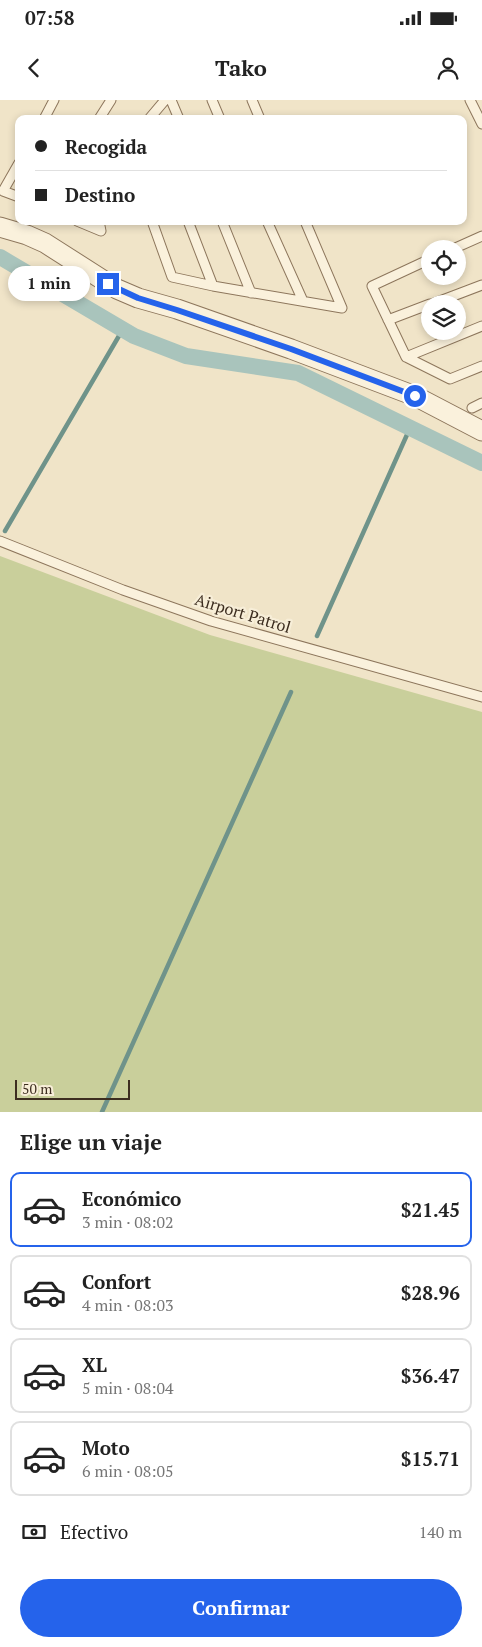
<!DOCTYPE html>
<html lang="es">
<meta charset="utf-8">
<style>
:root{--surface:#fff;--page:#f6f6f6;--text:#222;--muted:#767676;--line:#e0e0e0;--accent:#2563eb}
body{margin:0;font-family:"PT Serif",serif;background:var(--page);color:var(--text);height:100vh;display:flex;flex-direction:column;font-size:19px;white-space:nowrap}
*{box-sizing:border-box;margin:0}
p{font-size:16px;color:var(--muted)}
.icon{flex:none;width:28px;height:28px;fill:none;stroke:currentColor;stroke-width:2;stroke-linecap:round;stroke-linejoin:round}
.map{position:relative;height:1012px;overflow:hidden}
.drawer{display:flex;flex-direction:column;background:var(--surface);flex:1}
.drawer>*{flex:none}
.hud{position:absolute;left:15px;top:15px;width:452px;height:110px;border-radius:10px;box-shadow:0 2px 8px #0003;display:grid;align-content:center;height:110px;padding:0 20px;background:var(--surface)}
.fabs{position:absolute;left:421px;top:140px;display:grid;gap:10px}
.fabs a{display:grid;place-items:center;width:45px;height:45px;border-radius:50%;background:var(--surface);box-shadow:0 2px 8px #0003;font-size:25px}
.scale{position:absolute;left:15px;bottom:12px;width:115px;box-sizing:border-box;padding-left:5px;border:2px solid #3d2e20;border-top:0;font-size:14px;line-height:18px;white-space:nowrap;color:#3d2e20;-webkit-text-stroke:4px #f7eed8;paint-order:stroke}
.end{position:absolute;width:22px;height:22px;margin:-11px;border:6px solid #2563eb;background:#fff;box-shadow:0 0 0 2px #fff}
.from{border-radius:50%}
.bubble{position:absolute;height:35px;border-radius:18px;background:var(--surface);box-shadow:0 2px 8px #0003;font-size:16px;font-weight:800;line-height:35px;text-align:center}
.hud b{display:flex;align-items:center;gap:18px;height:48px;font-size:19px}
.hud b+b{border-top:1px solid var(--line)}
.hud i{width:12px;height:12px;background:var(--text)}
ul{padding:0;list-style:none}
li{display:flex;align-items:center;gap:15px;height:75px;margin:0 10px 8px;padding:0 10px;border:2px solid var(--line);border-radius:10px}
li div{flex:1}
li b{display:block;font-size:19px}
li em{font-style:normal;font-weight:800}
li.on{border-color:var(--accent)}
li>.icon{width:45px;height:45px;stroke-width:1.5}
h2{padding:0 20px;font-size:22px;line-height:60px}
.pay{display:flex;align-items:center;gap:12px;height:55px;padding:0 20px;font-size:19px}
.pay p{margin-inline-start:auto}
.button{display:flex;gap:10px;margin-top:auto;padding:10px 20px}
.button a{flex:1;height:58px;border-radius:30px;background:var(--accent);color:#fff;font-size:20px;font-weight:800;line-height:58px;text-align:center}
.status{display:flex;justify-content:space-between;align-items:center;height:35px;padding:0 25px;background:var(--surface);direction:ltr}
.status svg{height:14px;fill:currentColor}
header{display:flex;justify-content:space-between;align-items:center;height:65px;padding:0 20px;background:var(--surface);font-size:22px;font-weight:800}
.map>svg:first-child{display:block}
.green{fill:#c9cf9b}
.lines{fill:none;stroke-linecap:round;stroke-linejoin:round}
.stream{stroke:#6f938a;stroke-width:4.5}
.canal{stroke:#a9c4bc;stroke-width:16}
.lane-casing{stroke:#8d765c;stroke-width:11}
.street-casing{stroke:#8d765c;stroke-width:21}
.lane{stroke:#faf1dc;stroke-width:9}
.street{stroke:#faf1dc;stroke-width:19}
.route{stroke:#2563eb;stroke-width:6}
.labels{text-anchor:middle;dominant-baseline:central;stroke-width:4.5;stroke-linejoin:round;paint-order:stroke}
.street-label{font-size:16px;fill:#3d2e20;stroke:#f7eed8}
</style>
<div class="status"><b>07:58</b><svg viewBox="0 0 49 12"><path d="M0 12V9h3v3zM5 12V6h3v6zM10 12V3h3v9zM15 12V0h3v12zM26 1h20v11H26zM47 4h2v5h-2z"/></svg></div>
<header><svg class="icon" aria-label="back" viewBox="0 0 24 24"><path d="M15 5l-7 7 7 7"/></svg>Tako<svg class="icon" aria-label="person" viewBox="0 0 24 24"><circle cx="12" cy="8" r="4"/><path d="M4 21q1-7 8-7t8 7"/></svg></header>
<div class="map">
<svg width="482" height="1012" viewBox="0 0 482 1012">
<rect width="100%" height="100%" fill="#f0e4c8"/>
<path class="green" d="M0 456 210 535 482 612V1012H0Z"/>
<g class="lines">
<path class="stream" d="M5 431 123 229
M317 536 410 328
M102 1012 291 592"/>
<path class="canal" d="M0 157 134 236 186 256 298 273 482 363"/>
<g class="lane-casing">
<path id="lane" d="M171 0 179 19
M212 0 220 19
M252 0 260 19
M470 0 482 24
M44 19 54 0
M99 19 111 0
M149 19 165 0
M19 63 3 91 19 97
M77 121 101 131 99 121
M152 121 172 177 213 186 342 208 305 121
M188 121 213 186
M222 121 251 193
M267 121 303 201
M453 149 482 136
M430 159 372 186 406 257 482 226
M432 204 482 185
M388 220 430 204
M406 257 450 279 482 266
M472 308 482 303
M0 441 123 490 211 521 482 597"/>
</g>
<g class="street-casing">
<path id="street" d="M0 127 27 135 45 143 117 189 138 198 177 209 291 249 415 296 482 331"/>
</g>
<use href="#lane" class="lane"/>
<use href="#street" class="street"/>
</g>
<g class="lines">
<path class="route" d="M108 184 138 198 177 210 291 249 415 296"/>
</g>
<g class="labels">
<g class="street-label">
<text transform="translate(243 513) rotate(17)">Airport Patrol</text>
</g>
</g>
</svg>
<div class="fabs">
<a><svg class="icon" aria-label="locate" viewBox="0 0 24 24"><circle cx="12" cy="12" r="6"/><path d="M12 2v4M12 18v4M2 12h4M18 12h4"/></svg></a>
<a><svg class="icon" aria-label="layers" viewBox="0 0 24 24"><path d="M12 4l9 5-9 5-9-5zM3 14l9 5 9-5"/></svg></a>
</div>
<div class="scale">50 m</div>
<i class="end from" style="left:415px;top:296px"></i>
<i class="end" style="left:108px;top:184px"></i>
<div class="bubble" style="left:8px;top:166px;width:82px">1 min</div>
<div class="hud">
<b><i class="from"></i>Recogida</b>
<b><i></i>Destino</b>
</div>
</div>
<section class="drawer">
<h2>Elige un viaje</h2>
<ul>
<li class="on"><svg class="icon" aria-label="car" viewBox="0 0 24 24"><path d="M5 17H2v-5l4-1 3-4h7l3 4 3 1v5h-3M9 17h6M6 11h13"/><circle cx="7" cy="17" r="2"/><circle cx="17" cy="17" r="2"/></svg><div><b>Económico</b><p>3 min · 08:02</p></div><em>$21.45</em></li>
<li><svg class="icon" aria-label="car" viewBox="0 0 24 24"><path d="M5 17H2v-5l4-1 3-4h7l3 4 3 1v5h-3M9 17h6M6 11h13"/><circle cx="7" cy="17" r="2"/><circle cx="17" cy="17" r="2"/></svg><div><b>Confort</b><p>4 min · 08:03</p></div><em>$28.96</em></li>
<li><svg class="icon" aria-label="car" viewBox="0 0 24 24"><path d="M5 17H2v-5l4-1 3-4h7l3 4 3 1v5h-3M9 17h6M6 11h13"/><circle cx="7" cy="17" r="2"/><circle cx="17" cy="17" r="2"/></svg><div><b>XL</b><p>5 min · 08:04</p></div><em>$36.47</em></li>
<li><svg class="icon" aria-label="car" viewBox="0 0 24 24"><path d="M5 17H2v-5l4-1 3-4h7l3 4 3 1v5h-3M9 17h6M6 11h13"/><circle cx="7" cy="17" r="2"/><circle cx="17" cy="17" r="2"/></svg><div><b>Moto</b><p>6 min · 08:05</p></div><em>$15.71</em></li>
</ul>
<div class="pay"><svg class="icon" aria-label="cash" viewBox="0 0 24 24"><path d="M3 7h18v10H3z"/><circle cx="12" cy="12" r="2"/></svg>Efectivo<p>140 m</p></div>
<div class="button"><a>Confirmar</a></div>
</section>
